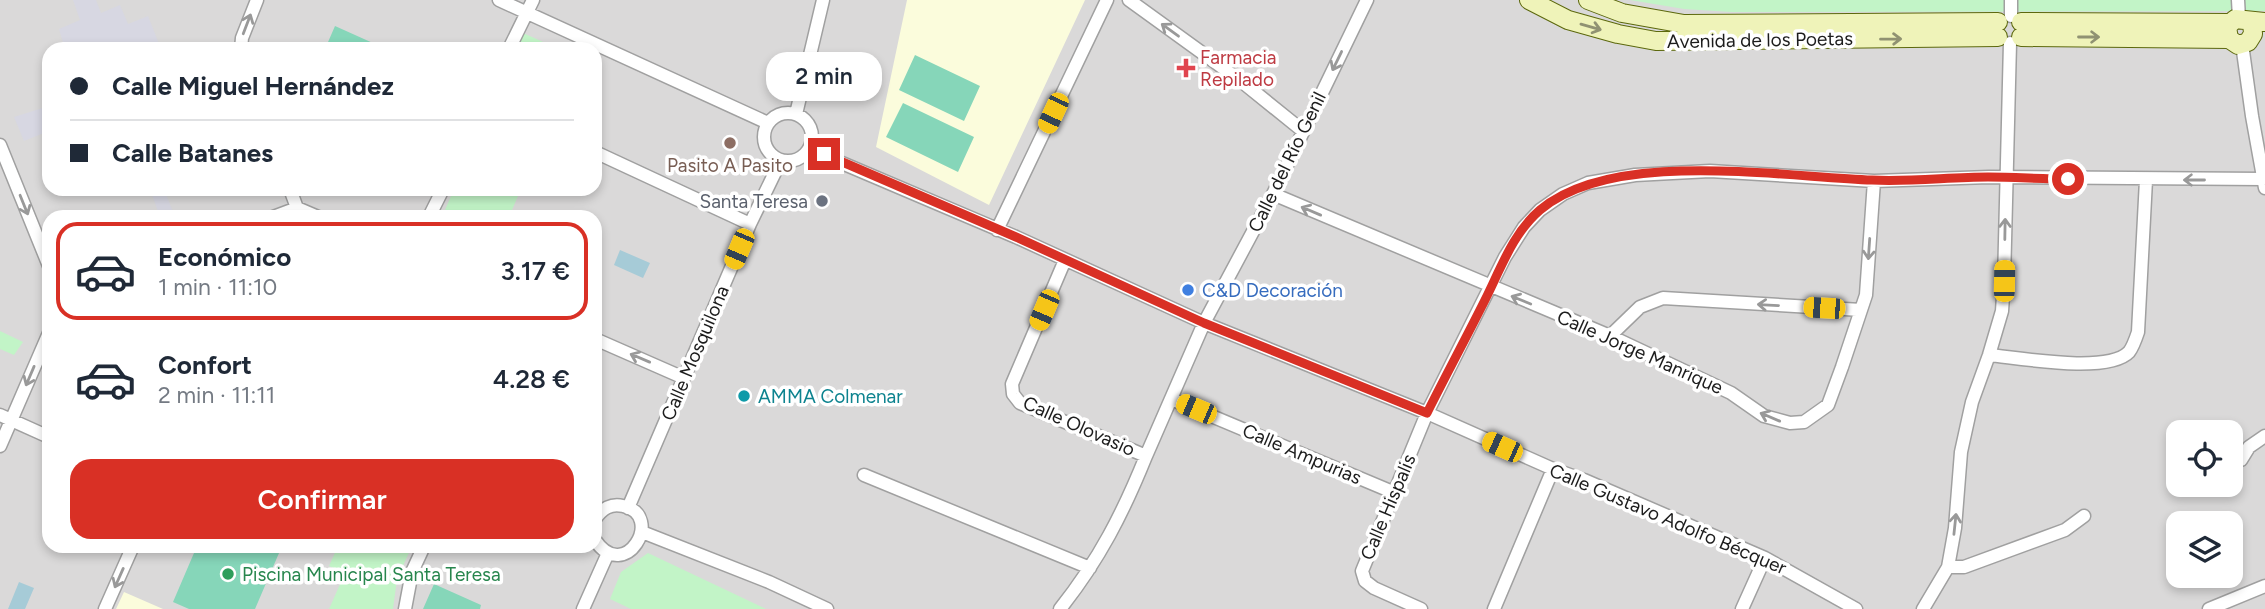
<!DOCTYPE html>
<html lang="es">
<meta charset="utf-8">
<style>
:root{--surface:#fff;--page:#f2f2f3;--text:#1f2937;--muted:#747a83;--line:#e0e1e3;--accent:#d93025}
body{margin:0;font-family:Figtree,sans-serif;background:var(--page);color:var(--text);height:100vh;display:flex;flex-direction:column;font-size:26px;white-space:nowrap}
*{box-sizing:border-box;margin:0}
p{font-size:23px;color:var(--muted)}
.icon{flex:none;width:38px;height:38px;fill:none;stroke:currentColor;stroke-width:2;stroke-linecap:round;stroke-linejoin:round}
.map{position:relative;flex:1;overflow:hidden}
.drawer{position:absolute;left:42px;top:210px;width:560px;height:343px;display:flex;flex-direction:column;background:var(--surface);border-radius:21px;box-shadow:0 4px 10px #0003}
.drawer>*{flex:none}
.hud{position:absolute;left:42px;top:42px;width:560px;height:154px;border-radius:21px;box-shadow:0 4px 10px #0003;display:grid;align-content:center;height:154px;padding:0 28px;background:var(--surface)}
.tools{position:absolute;left:2166px;top:420px;display:grid;gap:14px}
.tools a{display:grid;place-items:center;width:77px;height:77px;border-radius:14px;background:var(--surface);box-shadow:0 4px 10px #0003;font-size:35px}
.end{position:absolute;width:32px;height:32px;margin:-16px;border:9px solid #d93025;background:#fff;box-shadow:0 0 0 4px #fff}
.from{border-radius:50%}
.bubble{position:absolute;height:49px;border-radius:21px;background:var(--surface);box-shadow:0 4px 10px #0003;font-size:23px;font-weight:600;line-height:49px;text-align:center}
.car{position:absolute;width:21px;height:42px;margin:-21px -10px;border-radius:9px;box-shadow:0 0 5px 2px #0007;background:linear-gradient(#f5c518 24%,#345 0 40%,#f5c518 0 76%,#345 0 86%,#f5c518 0)}
.hud b{display:flex;align-items:center;gap:24px;height:66px;font-size:26px}
.hud b+b{border-top:2px solid var(--line)}
.hud i{width:18px;height:18px;background:var(--text)}
ul{padding:12px 0 0;list-style:none}
li{display:flex;align-items:center;gap:21px;height:98px;margin:0 14px 10px;padding:0 14px;border:4px solid transparent;border-radius:21px}
li div{flex:1}
li b{display:block;font-size:26px}
li em{font-style:normal;font-weight:600}
li.selected{border-color:var(--accent)}
li>.icon{width:63px;height:63px;stroke-width:1.5}
.button{display:flex;gap:14px;margin-top:auto;padding:14px 28px}
.button a{flex:1;height:80px;border-radius:21px;background:var(--accent);color:#fff;font-size:28px;font-weight:600;line-height:80px;text-align:center}
.map>svg:first-child{display:block}
.residential{fill:#dad9d9;fill-rule:evenodd}
.education{fill:#fbfcdc}
.park{fill:#c2f4c7}
.pitch{fill:#86d6b9}
.plaza{fill:#d7d7e2}
.water{fill:#a6cbd7}
.lines{fill:none;stroke-linecap:round;stroke-linejoin:round}
.minor-casing{stroke:#a0a0a0;stroke-width:15}
.secondary-casing{stroke:#5c680d;stroke-width:20}
.minor{stroke:#fff;stroke-width:12}
.secondary{stroke:#eff3b9;stroke-width:18}
.oneway{stroke:#999}
.oneway2{stroke:#909272}
.route{stroke:#d93025;stroke-width:9}
.health-dot{fill:#e0444e;stroke:#fff;stroke-width:2.5}
.education-dot{fill:#8d6e63;stroke:#fff;stroke-width:2.5}
.worship-dot{fill:#6b7280;stroke:#fff;stroke-width:2.5}
.shop-dot{fill:#3f7fe0;stroke:#fff;stroke-width:2.5}
.culture-dot{fill:#0f9aa8;stroke:#fff;stroke-width:2.5}
.leisure-dot{fill:#2e9e5b;stroke:#fff;stroke-width:2.5}
.labels{text-anchor:middle;dominant-baseline:central;stroke-width:7;stroke-linejoin:round;paint-order:stroke}
.street-label{font-size:19px;fill:#1c1c1c;stroke:#fff}
.health-label{font-size:19px;fill:#be3a42;stroke:#fff;text-anchor:start}
.education-label{font-size:19px;fill:#785e54;stroke:#fff}
.worship-label{font-size:19px;fill:#5b616d;stroke:#fff;text-anchor:end}
.shop-label{font-size:19px;fill:#366cbe;stroke:#fff;text-anchor:start}
.culture-label{font-size:19px;fill:#0d838f;stroke:#fff;text-anchor:start}
.leisure-label{font-size:19px;fill:#27864d;stroke:#fff;text-anchor:start}
</style>
<div class="map">
<svg width="2265" height="609" viewBox="0 0 2265 609">
<rect width="100%" height="100%" fill="#ece9e2"/>
<path class="residential" d="M0 0H2265V609H0ZM49 49H595V189H49ZM49 217H595V546H49ZM2179 432H2231V485H2179ZM2179 523H2231V576H2179Z"/>
<path class="education" d="M907 0H1085L989 205 876 147Z
M124 592 163 609H116Z"/>
<path class="park" d="M1630 0H2265V11L1731 12 1684 9Z
M523 33 559 49H516Z
M454 189H521L509 217H442Z
M0 331 23 342 14 355 0 349Z
M338 546H412L397 579 393 609H329L345 573 329 566Z
M648 553 766 609H631L610 599 621 572Z"/>
<path class="pitch" d="M335 26 384 48V49H325Z
M915 55 980 86 964 121 899 90Z
M903 103 974 137 958 172 886 137Z
M197 546H282L255 609H189L173 602Z
M434 584 481 605 480 609H423Z"/>
<path class="plaza" d="M73 0H96L101 13 120 5 128 24 148 16 161 49H65L59 29 80 20Z
M49 106V131L24 141 14 117Z
M150 189H164L175 217H160Z"/>
<path class="water" d="M620 250 650 263 643 278 614 265Z
M19 582 34 588 25 609H8Z"/>
<g class="lines">
<g class="minor-casing">
<path id="minor" d="M499 0 768 123
M1129 0 1241 81 1303 131
M2238 0 2239 18
M2011 16V0
M2242 44 2252 116 2265 188
M241 49 242 38 257 0
M509 49 533 0
M764 137a24 24 0 1 1 48 0a24 24 0 1 1-48 0Z
M796 114 823 0
M0 145 49 266
M809 149 1016 237 1204 323 1427 413 1553 469 1584 480 1765 558 1856 609
M595 152 750 224
M290 189 297 208 318 217
M1273 194 1610 336 1731 393 1764 416 1790 423 1804 422 1828 405 1842 367 1866 295 1874 181
M273 217 297 208
M429 217 443 189
M997 230 1107 0
M1065 260 1012 384 1013 394 1020 403 1146 456 1204 323 1273 194 1367 0
M1610 336 1640 307 1663 298 1861 310
M595 339 684 378
M1989 355C2020 358 2108 374 2129 352 2133 347 2136 338 2138 332L2146 180
M1171 399 1395 493
M0 415 49 437
M0 446 49 333
M2241 460 2249 447 2265 436
M864 475 1090 568
M628 508 750 224 781 160
M595 519C602 509 610 503 623 506 666 515 625 585 595 540
M642 532 769 582 827 609
M1948 567H1964L2065 530 2084 516
M105 609 133 546
M405 609 412 572 424 546
M583 609 608 553
M1060 609C1099 560 1123 513 1146 456
M1421 609 1374 588 1365 581 1362 571 1427 413 1505 257 1524 227 1540 210 1563 194 1588 183 1635 175 1710 171 1874 181 1989 177 2263 179
M1494 609 1553 469
M1742 609 1765 558
M1923 609 1948 567 1955 528 1961 452 1972 402 1989 355 2002 311 2004 281 2010 43
M2209 609 2265 586"/>
</g>
<g class="secondary-casing">
<path id="secondary" d="M1529 0 1568 20 1618 34 1656 41 1998 37
M1588 0 1622 13 1684 24 1998 22
M2021 22 2229 23
M2252 22 2253 34 2248 42 2238 45 2229 39 2227 27 2235 19 2265 22
M2021 37 2229 39"/>
</g>
<use href="#minor" class="minor"/>
<use href="#secondary" class="secondary"/>
</g>
<defs><path id="oneway-shaft" d="M-6 0H5M1.5-3L5.5 0L1.5 3" fill="none" stroke-width="1.6" stroke-linecap="round" stroke-linejoin="round" transform="scale(1.75)"/></defs>
<g class="oneway">
<use href="#oneway-shaft" transform="translate(247 24) rotate(-69)"/>
<use href="#oneway-shaft" transform="translate(1170 30) rotate(-144)"/>
<use href="#oneway-shaft" transform="translate(1337 61) rotate(116)"/>
<use href="#oneway-shaft" transform="translate(2194 180) rotate(180)"/>
<use href="#oneway-shaft" transform="translate(24 205) rotate(68)"/>
<use href="#oneway-shaft" transform="translate(1311 211) rotate(-157)"/>
<use href="#oneway-shaft" transform="translate(2005 229) rotate(-89)"/>
<use href="#oneway-shaft" transform="translate(1869 249) rotate(94)"/>
<use href="#oneway-shaft" transform="translate(1521 300) rotate(-158)"/>
<use href="#oneway-shaft" transform="translate(1768 305) rotate(-177)"/>
<use href="#oneway-shaft" transform="translate(640 358) rotate(-157)"/>
<use href="#oneway-shaft" transform="translate(30 376) rotate(113)"/>
<use href="#oneway-shaft" transform="translate(1770 417) rotate(-157)"/>
<use href="#oneway-shaft" transform="translate(1955 524) rotate(-84)"/>
<use href="#oneway-shaft" transform="translate(119 578) rotate(114)"/>
</g>
<g class="oneway2">
<use href="#oneway-shaft" transform="translate(1591 27) rotate(16)"/>
<use href="#oneway-shaft" transform="translate(2089 37)"/>
<use href="#oneway-shaft" transform="translate(1891 39) rotate(-1)"/>
</g>
<g class="lines">
<path class="route" d="M824 154 1016 237 1204 323 1427 413C1446 375 1466 338 1485 300 1501 268 1513 233 1540 210 1613 148 1781 177 1872 180 1910 182 1950 177 1988 177 2015 177 2041 179 2068 179"/>
</g>
<path class="health-dot" d="M1182.5 57.5h7v7h7v7h-7v7h-7v-7h-7v-7h7z"/>
<circle class="education-dot" cx="730" cy="143" r="7"/>
<circle class="worship-dot" cx="822" cy="201" r="7"/>
<circle class="shop-dot" cx="1188" cy="290" r="7"/>
<circle class="culture-dot" cx="744" cy="396" r="7"/>
<circle class="leisure-dot" cx="228" cy="574" r="7"/>
<g class="labels">
<g class="street-label">
<text transform="translate(1760 40) rotate(-1)">Avenida de los Poetas</text>
<text transform="translate(1287 162) rotate(-64)">Calle del Río Genil</text>
<text transform="translate(1640 352) rotate(24)">Calle Jorge Manrique</text>
<text transform="translate(695 353) rotate(-67)">Calle Mosquilona</text>
<text transform="translate(1079 426) rotate(24)">Calle Olovasio</text>
<text transform="translate(1302 454) rotate(23)">Calle Ampurias</text>
<text transform="translate(1388 507) rotate(-67)">Calle Hispalis</text>
<text transform="translate(1668 519) rotate(23)">Calle Gustavo Adolfo Bécquer</text>
</g>
<g class="health-label">
<text x="1200" y="57">Farmacia<tspan x="1200" dy="22">Repilado</tspan></text>
</g>
<g class="education-label">
<text x="730" y="165">Pasito A Pasito</text>
</g>
<g class="worship-label">
<text x="808" y="201">Santa Teresa</text>
</g>
<g class="shop-label">
<text x="1202" y="290">C&amp;D Decoración</text>
</g>
<g class="culture-label">
<text x="758" y="396">AMMA Colmenar</text>
</g>
<g class="leisure-label">
<text x="242" y="574">Piscina Municipal Santa Teresa</text>
</g>
</g>
</svg>
<div class="tools">
<a><svg class="icon" aria-label="locate" viewBox="0 0 24 24"><circle cx="12" cy="12" r="6"/><path d="M12 2v4M12 18v4M2 12h4M18 12h4"/></svg></a>
<a><svg class="icon" aria-label="layers" viewBox="0 0 24 24"><path d="M12 4l9 5-9 5-9-5zM3 14l9 5 9-5"/></svg></a>
</div>
<i class="end from" style="left:2068px;top:179px"></i>
<i class="end" style="left:824px;top:154px"></i>
<div class="bubble" style="left:766px;top:52px;width:116px">2 min</div>
<i class="car" style="left:1053px;top:113px;rotate:205deg"></i>
<i class="car" style="left:739px;top:249px;rotate:203deg"></i>
<i class="car" style="left:2004px;top:281px;rotate:1deg"></i>
<i class="car" style="left:1824px;top:308px;rotate:273deg"></i>
<i class="car" style="left:1044px;top:310px;rotate:203deg"></i>
<i class="car" style="left:1196px;top:409px;rotate:293deg"></i>
<i class="car" style="left:1502px;top:447px;rotate:294deg"></i>
<div class="hud">
<b><i class="from"></i>Calle Miguel Hernández</b>
<b><i></i>Calle Batanes</b>
</div>
<section class="drawer">
<ul>
<li class="selected"><svg class="icon" aria-label="car" viewBox="0 0 24 24"><path d="M5 17H2v-5l4-1 3-4h7l3 4 3 1v5h-3M9 17h6M6 11h13"/><circle cx="7" cy="17" r="2"/><circle cx="17" cy="17" r="2"/></svg><div><b>Económico</b><p>1 min · 11:10</p></div><em>3.17 €</em></li>
<li><svg class="icon" aria-label="car" viewBox="0 0 24 24"><path d="M5 17H2v-5l4-1 3-4h7l3 4 3 1v5h-3M9 17h6M6 11h13"/><circle cx="7" cy="17" r="2"/><circle cx="17" cy="17" r="2"/></svg><div><b>Confort</b><p>2 min · 11:11</p></div><em>4.28 €</em></li>
</ul>
<div class="button"><a>Confirmar</a></div>
</section>
</div>
